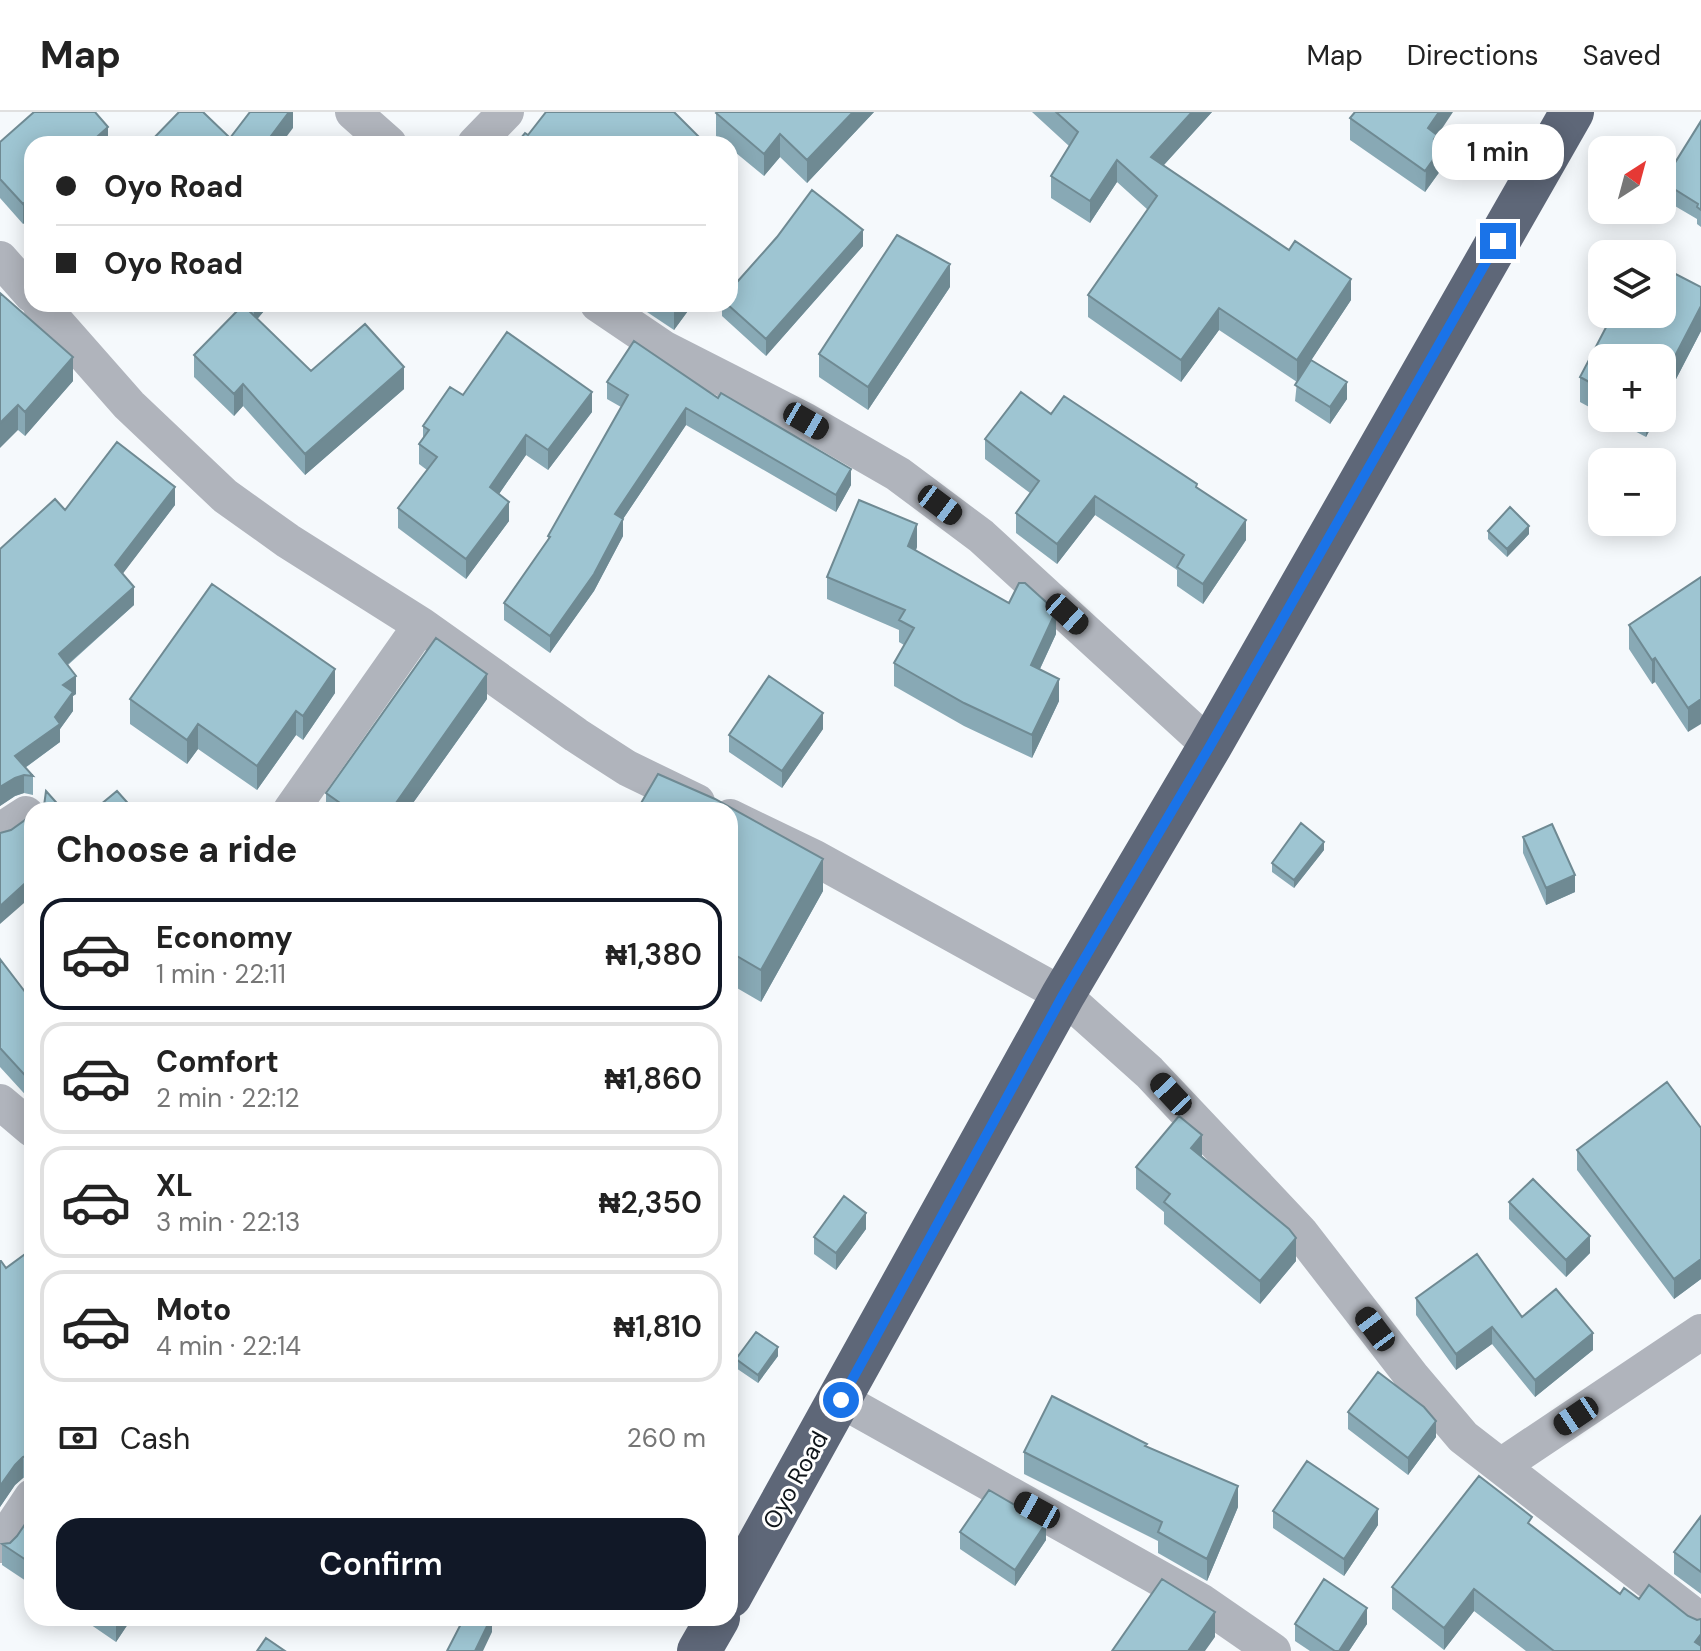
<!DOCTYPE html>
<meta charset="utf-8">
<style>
:root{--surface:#fff;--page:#f2f2f2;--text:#222;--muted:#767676;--line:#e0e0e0;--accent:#111827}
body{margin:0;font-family:"DM Sans",sans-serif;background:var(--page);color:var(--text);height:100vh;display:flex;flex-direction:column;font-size:30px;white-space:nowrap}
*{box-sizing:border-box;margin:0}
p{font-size:26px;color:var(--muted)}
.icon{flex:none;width:44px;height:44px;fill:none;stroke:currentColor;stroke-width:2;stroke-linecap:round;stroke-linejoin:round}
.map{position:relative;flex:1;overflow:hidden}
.panel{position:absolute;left:24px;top:690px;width:714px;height:824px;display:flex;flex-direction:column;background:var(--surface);border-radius:24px;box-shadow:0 4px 20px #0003}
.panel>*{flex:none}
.top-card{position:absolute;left:24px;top:24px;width:714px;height:176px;border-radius:24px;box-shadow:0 4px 20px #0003;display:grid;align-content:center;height:176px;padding:0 32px;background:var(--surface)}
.needle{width:52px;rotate:36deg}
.tools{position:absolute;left:1588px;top:24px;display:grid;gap:16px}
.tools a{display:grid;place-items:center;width:88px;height:88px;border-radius:16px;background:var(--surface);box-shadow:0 4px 20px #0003;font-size:40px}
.end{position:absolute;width:36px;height:36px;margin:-18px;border:10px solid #1a73e8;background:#fff;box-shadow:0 0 0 4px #fff}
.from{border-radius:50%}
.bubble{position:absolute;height:56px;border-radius:24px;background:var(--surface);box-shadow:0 4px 20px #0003;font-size:26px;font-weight:600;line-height:56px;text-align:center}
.car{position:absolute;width:24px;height:48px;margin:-24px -12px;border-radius:10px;box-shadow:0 0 6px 2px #0007;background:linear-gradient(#222 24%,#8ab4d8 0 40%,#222 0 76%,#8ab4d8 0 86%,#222 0)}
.top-card b{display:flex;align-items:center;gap:28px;height:76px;font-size:30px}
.top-card b+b{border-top:2px solid var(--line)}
.top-card i{width:20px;height:20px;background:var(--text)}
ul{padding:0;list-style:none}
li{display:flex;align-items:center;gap:24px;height:112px;margin:0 16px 12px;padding:0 16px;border:4px solid var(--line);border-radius:24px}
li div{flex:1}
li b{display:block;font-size:30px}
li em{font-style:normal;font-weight:600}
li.on{border-color:var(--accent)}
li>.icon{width:72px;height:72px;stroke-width:1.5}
h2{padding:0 32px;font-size:36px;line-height:96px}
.pay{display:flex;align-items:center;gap:20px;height:88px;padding:0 32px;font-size:30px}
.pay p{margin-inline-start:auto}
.button{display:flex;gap:16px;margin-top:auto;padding:16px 32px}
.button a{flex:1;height:92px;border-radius:24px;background:var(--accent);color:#fff;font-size:32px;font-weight:600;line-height:92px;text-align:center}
header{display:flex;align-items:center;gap:48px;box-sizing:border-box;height:112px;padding:0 40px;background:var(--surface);border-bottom:2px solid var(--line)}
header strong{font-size:38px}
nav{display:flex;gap:44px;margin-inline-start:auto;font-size:28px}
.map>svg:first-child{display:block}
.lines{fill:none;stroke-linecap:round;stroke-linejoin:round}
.street{stroke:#b0b4bc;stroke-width:36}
.highway{stroke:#5e6778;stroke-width:44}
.wall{fill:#88a9b5}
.shaded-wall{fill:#6f8a93}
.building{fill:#9ec5d2;stroke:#6f8a93;stroke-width:2}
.route{stroke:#1a73e8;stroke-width:10}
.labels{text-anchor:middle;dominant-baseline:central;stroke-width:6;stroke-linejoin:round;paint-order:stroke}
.street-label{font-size:24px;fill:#0f151a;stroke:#fff}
</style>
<header>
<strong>Map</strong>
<nav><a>Map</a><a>Directions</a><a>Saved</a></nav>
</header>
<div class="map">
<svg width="1701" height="1539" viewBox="0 0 1701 1539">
<rect width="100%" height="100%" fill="#f5f9fc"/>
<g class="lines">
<path class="street" d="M353 0 389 32
M475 32 506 0
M0 147 32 183
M40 192 129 293 225 384 288 429 421 513 576 623 627 656 697 690
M598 192 663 236 806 309 898 362 981 424 1210 634
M291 698 421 513
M730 705 815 746 1063 883 1149 960 1300 1120 1413 1266 1463 1325 1701 1509
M0 719 26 702
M0 990 32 1017
M841 1288 1202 1490 1273 1539
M1501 1354 1701 1220
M0 1433 32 1385"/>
<path class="highway" d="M730 1484 1063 883 1210 634 1572 0
M699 1539 718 1506"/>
</g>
<path class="wall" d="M717 0H874L807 71 780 45 764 64 730 36V32H725L716 24V1Z
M1032 0H1212L1164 53 1351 188 1311 248 1347 287 1330 312 1295 289 1297 270 1219 218 1181 270 1088 205V183L1148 98 1117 70 1090 111 1051 86V64L1069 34Z
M1350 6 1437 24 1443 55 1425 80 1350 28Z
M1701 9V115L1697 112V107L1663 87V70Z
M0 30 108 32 23 112 0 86Z
M777 125 863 134 766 244 722 204V192H730Z
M1662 155 1701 175V219L1662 294V246H1602V302L1580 290V265L1613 202H1662Z
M950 175 868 298 819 265V242Z
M0 181 73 269 25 324 18 318Z
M132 192H148L142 200Z
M231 192H270L257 207 311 259 404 277 305 363 243 294 234 304 194 265V243L238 198Z
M635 192H693L674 218Z
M607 270 718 286 851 373 836 400 686 313 623 407V424L594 479 550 541 504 508V491L548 428V424L621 295 607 287Z
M463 283 592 300 548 358 526 343 499 382 509 409 466 467 398 416V396L427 358 419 352V332L423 326V314Z
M1051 302 1197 376 1246 428 1203 492 1177 474V458L1095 403 1057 452 1016 421V401L1030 381 985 347V327Z
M1610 306H1656L1646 325Z
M175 393 122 462 134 493 68 553 76 582 73 584V599L60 617V630L25 656 33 664V683L24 681 15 684 0 694V437L65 398Z
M1488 419 1529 422 1507 445 1488 427Z
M917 435 916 438 1056 522 1040 557 1059 589 1032 646 964 614 894 574V551L904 533 899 530V518L827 487V465Z
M1701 465 1688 620 1655 570 1652 572 1629 537V513Z
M335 581 303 628 296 623 257 678 198 637 187 652 130 612V587Z
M487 587 408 698H326V681Z
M823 617 782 676 729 640V623Z
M730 698 823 779 761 890 730 872Z
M1523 725 1575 780 1546 793 1523 741Z
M1324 738 1294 776 1272 760V751Z
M0 847 32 889V990L0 955Z
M1701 1016V1167L1674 1187 1577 1058V1038Z
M1202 1045 1296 1149 1260 1192 1164 1112V1100L1136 1077V1055Z
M1509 1090 1590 1141 1566 1165 1509 1107Z
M866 1117 836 1158 814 1142V1125Z
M32 1137V1364L23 1366 15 1373 0 1395V1149L6 1156Z
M1416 1186 1522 1205 1593 1238 1535 1285 1492 1232 1456 1258 1416 1203Z
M778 1244 758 1271 736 1256V1247Z
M1348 1300 1436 1325 1408 1363 1348 1317Z
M1147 1334 1238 1395 1207 1469 1158 1441V1429L1024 1362V1340Z
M1273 1399 1378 1413 1344 1464 1273 1416Z
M32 1402V1473L2 1453V1432L10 1431 17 1424Z
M1701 1404V1482L1674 1462V1440Z
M1532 1414 1620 1482 1701 1539H1526L1474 1499 1444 1538 1392 1497V1475Z
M960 1420 1046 1428 1015 1474 960 1437Z
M81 1506H132L116 1530Z
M1295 1512H1367L1349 1539H1310L1295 1529Z"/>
<path class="shaded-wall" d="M289 0H293V16L281 32H265Z
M853 0H874L807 71V48Z
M1192 0H1212L1151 67V45Z
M1439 0H1453L1437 24V42L1443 34V55L1425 80 1428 16Z
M108 15V32H89Z
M780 22V45L764 64V42Z
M1117 48V70L1090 111V89Z
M32 84V103L23 112V92Z
M863 118V134L766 244V227Z
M950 152V175L868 298V275Z
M1351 167V188L1297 270V248Z
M142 192H148L142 200Z
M256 192H270L254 211V194Z
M677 192H693L674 218V196Z
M1701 194V219L1662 294V269Z
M1219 196V218L1181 270V248Z
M73 245V269L25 324V300Z
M404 255V277L305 363V342Z
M1347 270V287L1330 312V295Z
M243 272V294L234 304V282Z
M592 280V300L548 358V338Z
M18 293V318L0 336V311Z
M686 296V313L615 419V402Z
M1646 306H1656L1646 325Z
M526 323V343L490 395V375Z
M851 357V373L836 400V383Z
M175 375V393L115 472V453Z
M1095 384V403L1057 452V432Z
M509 390V409L466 467V447Z
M623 407V424L594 479 550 541V524Z
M1246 408V428L1203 492V472Z
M917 412V435L908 456V434Z
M1529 414V422L1507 445V437Z
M134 475V493L59 560V542Z
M1056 499V522L1031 576V553Z
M1655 546V570L1652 572V548Z
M335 557V581L303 628V604Z
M487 562V587L408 698H391Z
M76 564V582L73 584V599L60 617V630L15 663V644L55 605 63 573Z
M1059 567V589L1032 646V623Z
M1701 587V612L1688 620V596Z
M296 599V623L257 678V654Z
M823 601V617L782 676V659Z
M198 612V637L187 652V628Z
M24 663V681L15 684 0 694V675L15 666Z
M1324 730V738L1294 776V768Z
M823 747V779L761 890V858Z
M1575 763V780L1546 793V776Z
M32 765V784L0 812V794Z
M1202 1023V1046L1191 1036Z
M866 1101V1117L836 1158V1141Z
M1590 1124V1141L1566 1165V1148Z
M1296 1126V1149L1260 1192V1169Z
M1701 1146V1167L1674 1187V1167Z
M1492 1215V1232L1456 1258V1242Z
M1593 1221V1238L1535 1285V1268Z
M778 1235V1244L758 1271V1263Z
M1436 1309V1325L1408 1363V1346Z
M23 1345V1366L15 1373 0 1395V1374L15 1353Z
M1238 1374V1395L1207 1469V1447Z
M1378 1397V1413L1344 1464V1447Z
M1046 1411V1428L1015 1474V1458Z
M1474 1477V1499L1444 1538V1516Z
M1367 1496V1512L1349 1539H1339Z
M1215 1500V1525L1205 1539H1188Z
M119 1506H132L116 1530V1509Z
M491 1506H492V1520L483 1539H475Z
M1701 1522V1539L1695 1530Z"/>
<path class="building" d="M34 0H95L108 15 89 32H32V84L23 92 0 67V30Z
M179 0H203L230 26 250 0H289L265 32H148Z
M546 0H674L706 32H516L525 21 528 23Z
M717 0H853L807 48 780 22 764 42 716 1Z
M1056 0H1192L1151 45 1289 138 1295 129 1351 167 1297 248 1219 196 1181 248 1088 183 1157 84 1117 48 1090 89 1051 64 1078 20Z
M1355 0H1439L1428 16 1437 23 1434 27 1443 34 1425 59 1350 6Z
M1701 9V98L1697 95 1698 92 1663 70Z
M812 78 863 118 766 227 727 192H730V178L777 125Z
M897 123 950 152 868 275 819 242Z
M1662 155 1701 175V194L1662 269V246H1602V277L1580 265 1613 202H1662Z
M0 181 73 245 25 300 18 293 0 311Z
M243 193 311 259 365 212 404 255 305 342 243 272 234 282 194 243Z
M507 220 592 280 548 338 526 323 490 375 509 390 466 447 398 396 437 345 419 332 429 318 423 314 450 275 463 283Z
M634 229 718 286 721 281 851 357 836 383 686 296 615 402 623 407 594 462 550 524 504 491 550 425 548 424 628 283 607 270Z
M1311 248 1347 270 1330 295 1295 273Z
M1021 280 1051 302 1064 284 1197 372 1196 375 1246 408 1203 472 1177 455 1184 443 1095 384 1057 432 1016 401 1039 369 985 327Z
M117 330 175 375 115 453 134 475 59 542 76 564 63 573 73 580 55 605 60 612 15 644 33 664 24 663 15 666 0 675V437L55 387 65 398Z
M859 388 917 412 908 434 1009 491 1019 471H1025L1056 499 1031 553 1059 567 1032 623 964 591 894 551 914 516 899 508 905 498 827 465Z
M1510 395 1529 414 1507 437 1488 419Z
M1701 465V587L1688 596 1655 546 1652 548 1629 513Z
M212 472 335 557 303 604 296 599 257 654 198 612 187 628 130 587Z
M436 526 487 562 391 698H350L326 681Z
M769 564 823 601 782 659 729 623Z
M658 662 715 687 823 747 761 858 730 840V698H637Z
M46 679 63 698H38L44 694Z
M117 679 134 698H94Z
M32 703V765L0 794V721L11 718Z
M1301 711 1324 730 1294 768 1272 751Z
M1552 712 1575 763 1546 776 1523 725Z
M0 847 32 889V971L0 936Z
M1667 970 1701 1016V1147L1674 1167 1577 1038Z
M1179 1004 1202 1023 1191 1036 1289 1117 1296 1126 1260 1169 1164 1090 1170 1082 1136 1055Z
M1533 1067 1590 1124 1566 1148 1509 1090Z
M844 1084 866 1101 836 1141 814 1125Z
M32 1137V1343L23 1345 15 1353 0 1374V1149H1L6 1156Z
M1477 1142 1522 1205 1556 1177 1593 1221 1535 1268 1492 1215 1456 1242 1416 1186Z
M756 1220 778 1235 758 1263 736 1247Z
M1378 1260 1424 1295 1436 1309 1408 1346 1348 1300Z
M1052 1284 1147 1332 1145 1334 1238 1374 1207 1447 1158 1420 1162 1410 1024 1340Z
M1307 1349 1378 1397 1344 1447 1273 1399Z
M1479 1364 1532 1405 1528 1411 1620 1482 1624 1476 1639 1487 1649 1473 1688 1504 1697 1508 1701 1507V1522L1695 1530 1701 1534V1539H1554L1474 1477 1444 1516 1392 1475Z
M989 1378 1046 1411 1015 1458 960 1420Z
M32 1402V1452L2 1432 10 1431 17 1424Z
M1701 1404V1460L1674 1440Z
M1162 1467 1215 1500 1188 1539H1112Z
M1324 1467 1367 1496 1339 1539H1335L1295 1512Z
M464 1506H491L475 1539H447Z
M266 1526 285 1539H257Z"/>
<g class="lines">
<path class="route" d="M841 1288 1063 883 1210 634 1498 129"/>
</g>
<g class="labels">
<g class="street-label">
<text transform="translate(795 1368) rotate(-61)">Oyo Road</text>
</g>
</g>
</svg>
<div class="tools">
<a><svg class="needle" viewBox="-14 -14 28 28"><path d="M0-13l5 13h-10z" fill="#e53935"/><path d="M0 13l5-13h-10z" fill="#767676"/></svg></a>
<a><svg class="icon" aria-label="layers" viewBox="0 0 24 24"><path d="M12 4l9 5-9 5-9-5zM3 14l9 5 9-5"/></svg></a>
<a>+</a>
<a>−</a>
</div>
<i class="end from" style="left:841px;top:1288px"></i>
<i class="end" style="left:1498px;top:129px"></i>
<div class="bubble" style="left:1432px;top:12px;width:132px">1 min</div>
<i class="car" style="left:806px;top:309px;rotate:120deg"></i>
<i class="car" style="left:940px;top:393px;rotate:127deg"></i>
<i class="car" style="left:1067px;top:502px;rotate:132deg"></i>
<i class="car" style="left:1171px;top:982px;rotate:317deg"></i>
<i class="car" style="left:1375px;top:1217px;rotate:323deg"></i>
<i class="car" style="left:1576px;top:1304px;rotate:236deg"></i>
<i class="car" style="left:1037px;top:1398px;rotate:299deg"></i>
<div class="top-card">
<b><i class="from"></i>Oyo Road</b>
<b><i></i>Oyo Road</b>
</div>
<section class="panel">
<h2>Choose a ride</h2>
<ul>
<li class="on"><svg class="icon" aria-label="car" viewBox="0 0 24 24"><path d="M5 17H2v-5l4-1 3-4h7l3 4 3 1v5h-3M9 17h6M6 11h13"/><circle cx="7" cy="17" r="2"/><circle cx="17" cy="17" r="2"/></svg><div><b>Economy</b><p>1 min · 22:11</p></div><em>₦1,380</em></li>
<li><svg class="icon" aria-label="car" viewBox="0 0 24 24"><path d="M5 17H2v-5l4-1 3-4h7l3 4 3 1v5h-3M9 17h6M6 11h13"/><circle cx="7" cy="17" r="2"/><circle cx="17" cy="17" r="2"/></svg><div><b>Comfort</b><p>2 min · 22:12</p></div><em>₦1,860</em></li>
<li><svg class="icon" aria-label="car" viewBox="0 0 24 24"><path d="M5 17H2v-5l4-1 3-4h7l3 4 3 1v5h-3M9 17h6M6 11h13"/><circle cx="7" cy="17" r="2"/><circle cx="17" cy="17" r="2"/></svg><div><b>XL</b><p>3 min · 22:13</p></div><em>₦2,350</em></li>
<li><svg class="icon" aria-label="car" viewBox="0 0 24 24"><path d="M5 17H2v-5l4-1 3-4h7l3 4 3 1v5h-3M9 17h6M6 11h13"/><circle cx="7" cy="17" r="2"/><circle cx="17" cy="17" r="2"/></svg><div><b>Moto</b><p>4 min · 22:14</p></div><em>₦1,810</em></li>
</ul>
<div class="pay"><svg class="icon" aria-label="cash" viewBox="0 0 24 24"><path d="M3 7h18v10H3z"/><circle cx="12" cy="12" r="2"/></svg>Cash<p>260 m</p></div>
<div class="button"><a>Confirm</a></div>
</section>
</div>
